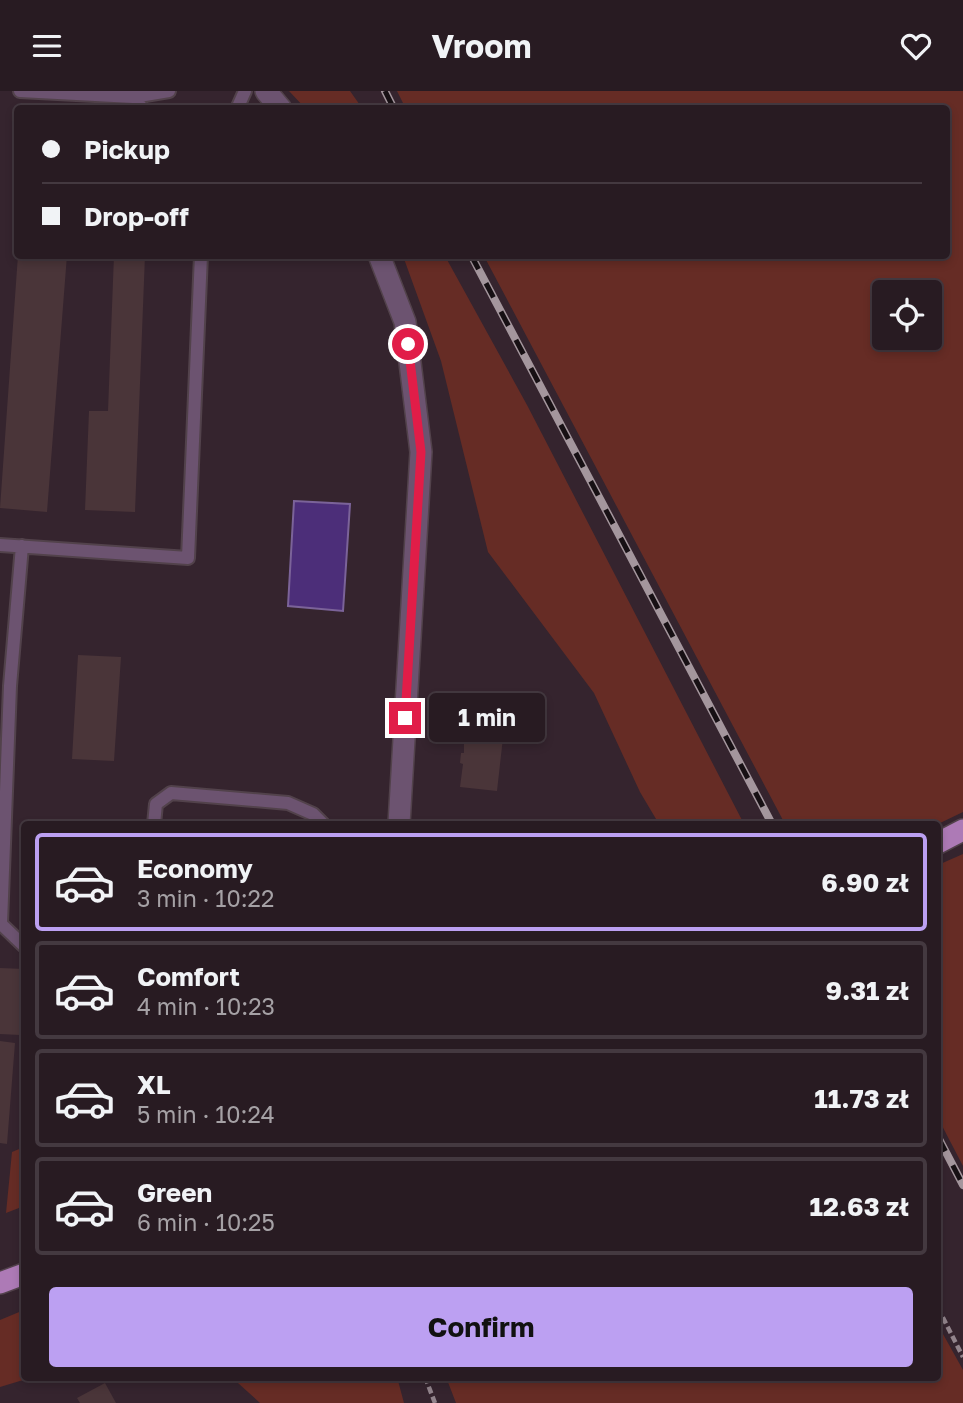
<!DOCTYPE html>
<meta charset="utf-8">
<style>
:root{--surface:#281b22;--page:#34282f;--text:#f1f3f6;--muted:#a5a1a5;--line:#443940;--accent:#bca0f2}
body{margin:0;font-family:"Golos Text",sans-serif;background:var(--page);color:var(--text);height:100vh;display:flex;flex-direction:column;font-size:26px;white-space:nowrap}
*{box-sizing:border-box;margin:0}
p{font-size:23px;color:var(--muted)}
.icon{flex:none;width:38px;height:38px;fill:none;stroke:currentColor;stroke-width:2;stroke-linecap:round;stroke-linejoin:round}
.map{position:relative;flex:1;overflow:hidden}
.drawer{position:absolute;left:21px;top:730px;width:920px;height:560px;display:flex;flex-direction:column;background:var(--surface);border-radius:7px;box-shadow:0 4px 10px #0003,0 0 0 2px var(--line)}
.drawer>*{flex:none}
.hud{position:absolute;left:14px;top:14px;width:936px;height:154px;border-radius:7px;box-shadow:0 4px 10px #0003,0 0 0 2px var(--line);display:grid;align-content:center;height:154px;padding:0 28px;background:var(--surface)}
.fabs{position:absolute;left:872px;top:189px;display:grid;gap:14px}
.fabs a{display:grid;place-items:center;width:70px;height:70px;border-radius:7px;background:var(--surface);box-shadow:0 4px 10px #0003,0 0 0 2px var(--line);font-size:35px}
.end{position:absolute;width:32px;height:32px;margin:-16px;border:9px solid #e11d48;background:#fff;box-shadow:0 0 0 4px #fff}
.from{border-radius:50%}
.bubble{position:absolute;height:49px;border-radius:7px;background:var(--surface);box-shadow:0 4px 10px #0003,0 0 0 2px var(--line);font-size:23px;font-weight:700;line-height:49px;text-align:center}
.hud b{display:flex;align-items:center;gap:24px;height:66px;font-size:26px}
.hud b+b{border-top:2px solid var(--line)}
.hud i{width:18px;height:18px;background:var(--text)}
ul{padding:12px 0 0;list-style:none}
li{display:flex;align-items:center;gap:21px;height:98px;margin:0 14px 10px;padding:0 14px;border:4px solid var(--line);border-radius:7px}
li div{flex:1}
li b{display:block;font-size:26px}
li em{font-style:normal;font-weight:700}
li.selected{border-color:var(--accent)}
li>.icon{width:63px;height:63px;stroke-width:1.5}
.action{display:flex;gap:14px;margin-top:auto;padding:14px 28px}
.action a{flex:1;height:80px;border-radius:7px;background:var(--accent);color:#111;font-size:28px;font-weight:700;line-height:80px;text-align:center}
header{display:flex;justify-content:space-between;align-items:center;height:91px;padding:0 28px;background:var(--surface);font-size:32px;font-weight:700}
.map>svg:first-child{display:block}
.green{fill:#662c25;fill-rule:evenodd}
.water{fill:#4c2e79;stroke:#7b6399;stroke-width:2}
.building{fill:#4a3539}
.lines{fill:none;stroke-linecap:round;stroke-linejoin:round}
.lane-casing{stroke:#52424b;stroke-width:16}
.street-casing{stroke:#52424b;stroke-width:24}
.primary-casing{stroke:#52424b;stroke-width:24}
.path{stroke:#92848c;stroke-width:4.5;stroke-dasharray:7 3.5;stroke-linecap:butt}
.lane{stroke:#6c5370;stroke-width:12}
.street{stroke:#6c5370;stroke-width:21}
.primary{stroke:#ad7ab6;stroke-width:21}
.rail-casing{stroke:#a4969d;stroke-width:8}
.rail{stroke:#171014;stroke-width:5;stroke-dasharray:16;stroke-linecap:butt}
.route{stroke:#e11d48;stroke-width:9}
</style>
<header><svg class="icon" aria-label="menu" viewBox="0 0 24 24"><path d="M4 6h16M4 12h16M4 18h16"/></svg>Vroom<svg class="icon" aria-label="heart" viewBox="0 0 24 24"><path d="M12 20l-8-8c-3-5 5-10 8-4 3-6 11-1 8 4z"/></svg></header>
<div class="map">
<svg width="963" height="1312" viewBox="0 0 963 1312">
<rect width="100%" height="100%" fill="#35242e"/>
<path class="green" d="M289 0H350L362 17H305Z
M397 0H963V721L938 733H785L484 165 947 164V18H406ZM884 201H929V247H884Z
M403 165H445L527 314 744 733H659L640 701 594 602 488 461 441 270Z
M963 763V1075L938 1027V774Z
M24 1056V1115L6 1122 12 1061Z
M24 1219V1286H33L0 1296V1229Z
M938 1234 963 1279V1312H456L446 1286H938Z
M227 1286H397L404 1312H260L238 1292Z"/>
<path class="water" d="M294 410 350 413 343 520 288 515Z"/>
<path class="building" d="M18 164H67L47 421 0 417Z
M114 164H145L135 421 85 419 89 320H108Z
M78 564 121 566 114 670 72 668Z
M469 607 507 611 497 700 460 696 463 673 460 672 461 662H464V632L467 631Z
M0 877 24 878 20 944 0 943Z
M0 950 15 952 7 1053 0 1052Z
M105 1292 116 1312H80L77 1307Z"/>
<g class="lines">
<g class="lane-casing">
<path id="lane" d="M20 0 133 6 143 18
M133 6 169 0
M237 18 245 0
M0 454 188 467 201 164
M154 733 156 713 171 702 288 712 313 723 323 733
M0 832 24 855
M1 832 10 595 22 455"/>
</g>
<g class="street-casing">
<path id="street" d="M266 0 281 18
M379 164 405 231 421 361 399 733"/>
</g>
<g class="primary-casing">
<path id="primary" d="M938 752 963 739
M0 1192 24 1183"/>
</g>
<path class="path" d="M938 1217 963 1266
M425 1286 435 1312"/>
<use href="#lane" class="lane"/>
<use href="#street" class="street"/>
<use href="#primary" class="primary"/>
<g class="rail-casing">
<path id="rail" d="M385 0 394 18
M471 164 772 733
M938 1046 963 1094"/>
</g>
<use href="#rail" class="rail"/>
</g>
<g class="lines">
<path class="route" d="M405 627 421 361 408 253"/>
</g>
</svg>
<div class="fabs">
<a><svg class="icon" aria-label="locate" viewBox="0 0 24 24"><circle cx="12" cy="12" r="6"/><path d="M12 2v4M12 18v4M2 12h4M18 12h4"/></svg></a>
</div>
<i class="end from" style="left:408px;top:253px"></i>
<i class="end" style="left:405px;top:627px"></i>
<div class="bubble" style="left:429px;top:602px;width:116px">1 min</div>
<div class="hud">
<b><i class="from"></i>Pickup</b>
<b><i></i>Drop-off</b>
</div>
<section class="drawer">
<ul>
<li class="selected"><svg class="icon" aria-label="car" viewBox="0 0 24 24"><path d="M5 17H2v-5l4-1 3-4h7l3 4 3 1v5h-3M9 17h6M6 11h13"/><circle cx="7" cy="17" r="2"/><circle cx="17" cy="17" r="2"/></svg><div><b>Economy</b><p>3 min · 10:22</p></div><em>6.90 zł</em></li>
<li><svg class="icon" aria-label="car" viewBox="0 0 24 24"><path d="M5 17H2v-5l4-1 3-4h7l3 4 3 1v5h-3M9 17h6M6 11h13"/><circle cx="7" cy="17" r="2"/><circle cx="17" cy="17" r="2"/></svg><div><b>Comfort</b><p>4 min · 10:23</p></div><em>9.31 zł</em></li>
<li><svg class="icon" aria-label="car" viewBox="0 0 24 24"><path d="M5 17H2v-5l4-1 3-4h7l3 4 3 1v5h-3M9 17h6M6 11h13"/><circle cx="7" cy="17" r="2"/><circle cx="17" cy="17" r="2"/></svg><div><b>XL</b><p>5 min · 10:24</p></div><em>11.73 zł</em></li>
<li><svg class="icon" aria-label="car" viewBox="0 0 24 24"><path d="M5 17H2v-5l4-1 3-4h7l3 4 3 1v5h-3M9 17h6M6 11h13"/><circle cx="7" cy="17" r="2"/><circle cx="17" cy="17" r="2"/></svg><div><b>Green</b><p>6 min · 10:25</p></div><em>12.63 zł</em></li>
</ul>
<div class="action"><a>Confirm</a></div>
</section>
</div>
